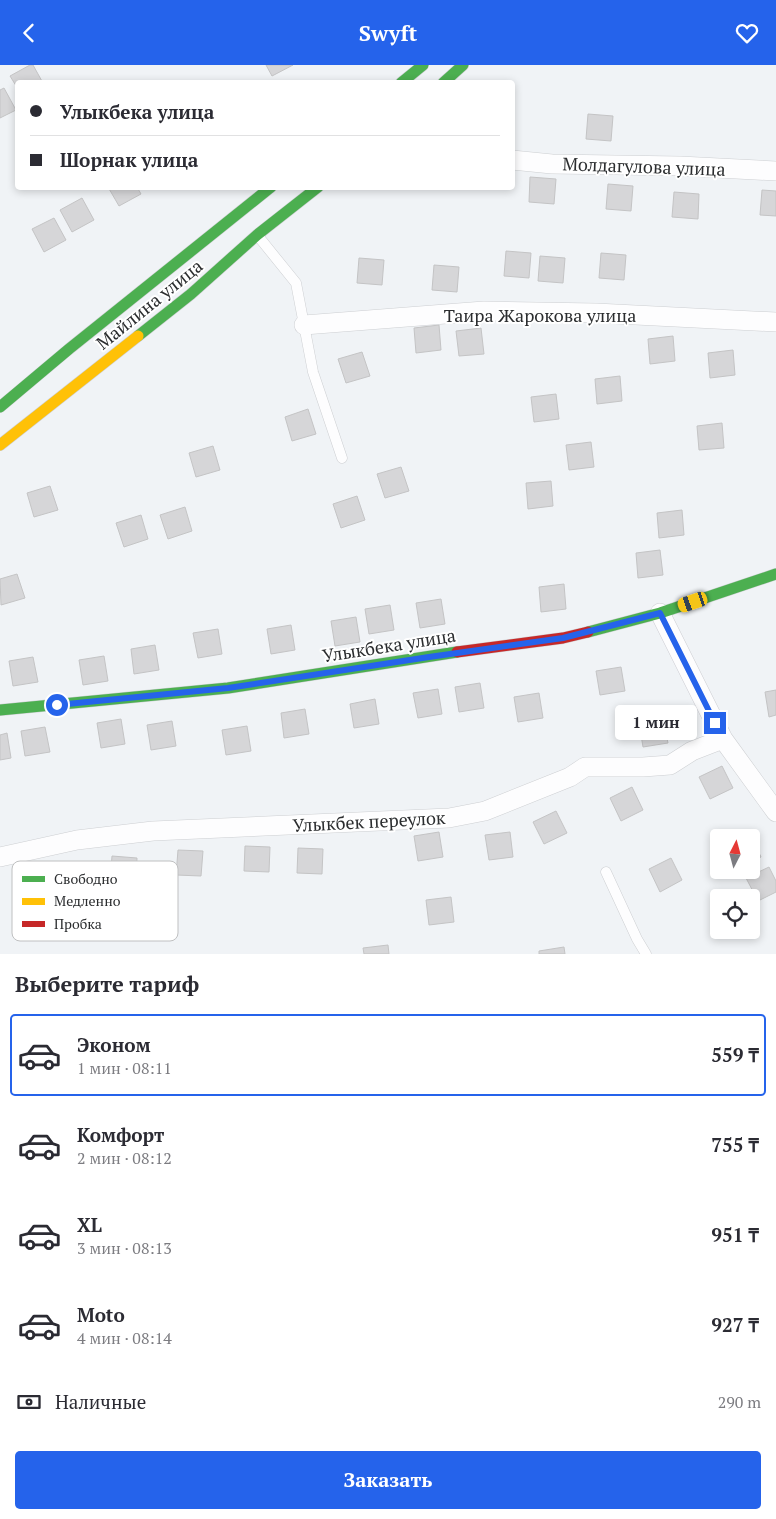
<!DOCTYPE html>
<html lang="ru">
<meta charset="utf-8">
<style>
:root{--surface:#fff;--page:#f7f7f7;--text:#2b2b33;--muted:#7c7c81;--line:#e1e1e2;--accent:#2563eb}
body{margin:0;font-family:"PT Serif",serif;background:var(--page);color:var(--text);height:100vh;display:flex;flex-direction:column;font-size:19px;white-space:nowrap}
*{box-sizing:border-box;margin:0}
p{font-size:16px;color:var(--muted)}
.icon{flex:none;width:28px;height:28px;fill:none;stroke:currentColor;stroke-width:2;stroke-linecap:round;stroke-linejoin:round}
.map{position:relative;height:889px;overflow:hidden}
.details{display:flex;flex-direction:column;background:var(--surface);flex:1}
.details>*{flex:none}
.guide{position:absolute;left:15px;top:15px;width:500px;height:110px;border-radius:5px;box-shadow:0 2px 8px #0003;display:grid;align-content:center;height:110px;padding:0 15px;background:var(--surface)}
.needle{width:32px;rotate:6deg}
.controls{position:absolute;left:710px;top:764px;display:grid;gap:10px}
.controls a{display:grid;place-items:center;width:50px;height:50px;border-radius:5px;background:var(--surface);box-shadow:0 2px 8px #0003;font-size:25px}
.end{position:absolute;width:22px;height:22px;margin:-11px;border:6px solid #2563eb;background:#fff;box-shadow:0 0 0 2px #fff}
.from{border-radius:50%}
.bubble{position:absolute;height:35px;border-radius:5px;background:var(--surface);box-shadow:0 2px 8px #0003;font-size:16px;font-weight:800;line-height:35px;text-align:center}
.car{position:absolute;width:15px;height:30px;margin:-15px -8px;border-radius:6px;box-shadow:0 0 4px 1px #0007;background:linear-gradient(#f5c518 24%,#345 0 40%,#f5c518 0 76%,#345 0 86%,#f5c518 0)}
.guide b{display:flex;align-items:center;gap:18px;height:48px;font-size:19px}
.guide b+b{border-top:1px solid var(--line)}
.guide i{width:12px;height:12px;background:var(--text)}
ul{padding:0;list-style:none}
li{display:flex;align-items:center;gap:15px;height:82px;margin:0 10px 8px;padding:0 5px;border:2px solid transparent;border-radius:5px}
li div{flex:1}
li b{display:block;font-size:19px}
li em{font-style:normal;font-weight:800}
li.current{border-color:var(--accent)}
li>.icon{width:45px;height:45px;stroke-width:1.5}
h2{padding:0 15px;font-size:22px;line-height:60px}
.pay{display:flex;align-items:center;gap:12px;height:55px;padding:0 15px;font-size:19px}
.pay p{margin-inline-start:auto}
.cta{display:flex;gap:10px;margin-top:auto;padding:10px 15px}
.cta a{flex:1;height:58px;border-radius:5px;background:var(--accent);color:#fff;font-size:20px;font-weight:800;line-height:58px;text-align:center}
header{display:flex;justify-content:space-between;align-items:center;height:65px;padding:0 15px;background:var(--accent);color:#fff;font-size:22px;font-weight:800}
.map>svg:first-child{display:block}
.building{fill:#d6d6d8;stroke:#c4c4c5}
.lines{fill:none;stroke-linecap:round;stroke-linejoin:round}
.lane-casing{stroke:#cdcfd2;stroke-width:11}
.street-casing{stroke:#cdcfd2;stroke-width:20}
.fast-casing{stroke:#cdcfd2;stroke-width:12}
.slow-casing{stroke:#cdcfd2;stroke-width:12}
.jam-casing{stroke:#cdcfd2;stroke-width:12}
.lane{stroke:#fdfdfe;stroke-width:10}
.street{stroke:#fdfdfe;stroke-width:19}
.fast{stroke:#4caf50;stroke-width:11}
.slow{stroke:#ffc107;stroke-width:11}
.jam{stroke:#c62828;stroke-width:11}
.route{stroke:#2563eb;stroke-width:6}
.labels{text-anchor:middle;dominant-baseline:central;stroke-width:4;stroke-linejoin:round;paint-order:stroke}
.street-label{font-size:18px;fill:#2b2d2f;stroke:#fff}
.key{fill:#fff;stroke:#bfc0c1;stroke-width:1}
.key-label{font-size:14px;fill:#2b2d2f}
</style>
<header><svg class="icon" aria-label="back" viewBox="0 0 24 24"><path d="M15 5l-7 7 7 7"/></svg>Swyft<svg class="icon" aria-label="heart" viewBox="0 0 24 24"><path d="M12 20l-8-8c-3-5 5-10 8-4 3-6 11-1 8 4z"/></svg></header>
<div class="map">
<svg width="776" height="889" viewBox="0 0 776 889">
<rect width="100%" height="100%" fill="#f0f3f6"/>
<path class="building" d="M30 0H33L43 18H18V24L10 11Z
M266 0H293L272 11Z
M4 23 16 45 0 53V25Z
M588 49 613 51 611 76 586 74Z
M530 112 556 114 554 139 529 137Z
M608 119 633 121 631 146 606 144Z
M108 122H137L141 129 119 141Z
M762 125 776 126V151L760 150Z
M674 127 699 129 698 154 672 152Z
M82 133 94 155 72 167 60 145Z
M54 153 66 175 44 187 32 164Z
M506 186 531 188 529 213 504 211Z
M601 188 626 190 624 215 599 213Z
M540 191 565 193 563 218 538 216Z
M359 193 384 195 382 220 357 218Z
M434 200 459 202 457 227 432 225Z
M439 260 441 285 416 288 414 263Z
M481 263 484 289 459 291 456 266Z
M673 271 675 296 650 299 648 274Z
M733 285 735 310 710 313 708 288Z
M362 287 370 311 346 318 338 294Z
M620 311 622 336 597 339 595 314Z
M556 329 559 354 534 357 531 332Z
M308 344 316 369 292 376 285 352Z
M722 358 724 383 699 385 697 361Z
M591 377 594 402 569 405 566 380Z
M213 381 220 405 196 412 189 388Z
M401 402 409 426 385 433 377 409Z
M551 416 553 441 528 444 526 418Z
M50 421 58 445 34 452 27 428Z
M357 431 365 455 341 463 333 439Z
M185 442 192 466 168 474 160 450Z
M682 445 684 470 659 473 657 448Z
M141 450 148 474 124 482 116 458Z
M660 485 663 510 638 513 636 488Z
M17 509 25 533 1 540 0 514Z
M564 519 566 544 541 547 539 522Z
M441 534 445 559 420 563 416 538Z
M390 540 394 565 369 569 365 544Z
M356 552 360 577 335 581 331 556Z
M291 560 295 585 271 589 267 564Z
M218 564 222 589 198 593 193 568Z
M155 580 159 605 134 609 131 584Z
M104 591 108 616 83 620 79 595Z
M33 592 38 617 13 621 9 596Z
M621 602 625 626 600 630 596 606Z
M480 618 484 643 459 647 455 622Z
M438 624 442 649 418 653 413 628Z
M776 625V650L769 652 765 627Z
M539 628 543 653 518 657 514 632Z
M375 634 379 659 354 663 350 639Z
M305 644 309 669 284 673 281 648Z
M121 654 125 679 101 683 97 658Z
M663 654 668 678 643 682 639 658Z
M172 656 176 681 151 685 147 660Z
M247 661 251 686 226 690 222 665Z
M45 662 50 687 25 691 21 666Z
M7 668 11 693 0 695V670Z
M722 701 733 723 710 734 699 712Z
M632 722 643 745 621 756 610 733Z
M556 746 567 768 544 779 533 757Z
M439 767 443 792 418 796 414 771Z
M510 767 513 792 489 795 485 770Z
M750 769 761 792 751 797V772H743Z
M245 781 270 782 269 807 244 806Z
M298 783 323 784 322 809 297 808Z
M178 785 203 786 201 811 176 810Z
M112 791 137 793 136 818 110 817Z
M671 793 682 815 660 827 649 804Z
M769 802 776 816V827L758 836 746 813Z
M451 832 454 857 429 860 426 835Z
M388 880 389 889H364L363 883Z
M564 882 565 889H539V886Z"/>
<g class="lines">
<g class="lane-casing">
<path id="lane" d="M258 171 296 218 313 307 342 393
M606 807 637 874 646 889"/>
</g>
<g class="street-casing">
<path id="street" d="M512 95 552 99 680 101 776 106
M304 260 484 246 596 248 776 257
M660 548 723 674 776 747
M0 792 77 775 153 766 449 753 485 746 570 712 585 702H643L670 700 692 686 723 674"/>
</g>
<g class="fast-casing">
<path id="fast" d="M401 18 423 0
M443 18 463 0
M138 271 191 229 257 170 318 122
M0 342 69 284 271 122
M588 567 660 548 776 509
M0 645 228 623 457 587"/>
</g>
<g class="slow-casing">
<path id="slow" d="M0 380 138 271"/>
</g>
<g class="jam-casing">
<path id="jam" d="M457 587 563 573 588 567"/>
</g>
<use href="#lane" class="lane"/>
<use href="#street" class="street"/>
<use href="#fast" class="fast"/>
<use href="#slow" class="slow"/>
<use href="#jam" class="jam"/>
</g>
<g class="lines">
<path class="route" d="M57 640 228 623 429 592 563 573 660 548 715 658"/>
</g>
<g class="labels">
<g class="street-label">
<text transform="translate(644 101) rotate(2)">Молдагулова улица</text>
<text transform="translate(149 239) rotate(-39)">Майлина улица</text>
<text x="540" y="250">Таира Жарокова улица</text>
<text transform="translate(389 580) rotate(-9)">Улыкбека улица</text>
<text transform="translate(369 756) rotate(-3)">Улыкбек переулок</text>
</g>
</g>
<rect x="12" y="796" width="166" height="80" rx="8" class="key"/>
<rect x="22" y="811" width="23" height="6" fill="#4caf50"/>
<rect x="22" y="833" width="23" height="7" fill="#ffc107"/>
<rect x="22" y="856" width="23" height="6" fill="#c62828"/>
<g class="key-label">
<text x="54" y="819">Свободно</text>
<text x="54" y="841">Медленно</text>
<text x="54" y="864">Пробка</text>
</g>
</svg>
<div class="controls">
<a><svg class="needle" viewBox="-14 -14 28 28"><path d="M0-13l5 13h-10z" fill="#e53935"/><path d="M0 13l5-13h-10z" fill="#7c7c81"/></svg></a>
<a><svg class="icon" aria-label="locate" viewBox="0 0 24 24"><circle cx="12" cy="12" r="6"/><path d="M12 2v4M12 18v4M2 12h4M18 12h4"/></svg></a>
</div>
<i class="end from" style="left:57px;top:640px"></i>
<i class="end" style="left:715px;top:658px"></i>
<div class="bubble" style="left:615px;top:640px;width:82px">1 мин</div>
<i class="car" style="left:693px;top:537px;rotate:251deg"></i>
<div class="guide">
<b><i class="from"></i>Улыкбека улица</b>
<b><i></i>Шорнак улица</b>
</div>
</div>
<section class="details">
<h2>Выберите тариф</h2>
<ul>
<li class="current"><svg class="icon" aria-label="car" viewBox="0 0 24 24"><path d="M5 17H2v-5l4-1 3-4h7l3 4 3 1v5h-3M9 17h6M6 11h13"/><circle cx="7" cy="17" r="2"/><circle cx="17" cy="17" r="2"/></svg><div><b>Эконом</b><p>1 мин · 08:11</p></div><em>559 ₸</em></li>
<li><svg class="icon" aria-label="car" viewBox="0 0 24 24"><path d="M5 17H2v-5l4-1 3-4h7l3 4 3 1v5h-3M9 17h6M6 11h13"/><circle cx="7" cy="17" r="2"/><circle cx="17" cy="17" r="2"/></svg><div><b>Комфорт</b><p>2 мин · 08:12</p></div><em>755 ₸</em></li>
<li><svg class="icon" aria-label="car" viewBox="0 0 24 24"><path d="M5 17H2v-5l4-1 3-4h7l3 4 3 1v5h-3M9 17h6M6 11h13"/><circle cx="7" cy="17" r="2"/><circle cx="17" cy="17" r="2"/></svg><div><b>XL</b><p>3 мин · 08:13</p></div><em>951 ₸</em></li>
<li><svg class="icon" aria-label="car" viewBox="0 0 24 24"><path d="M5 17H2v-5l4-1 3-4h7l3 4 3 1v5h-3M9 17h6M6 11h13"/><circle cx="7" cy="17" r="2"/><circle cx="17" cy="17" r="2"/></svg><div><b>Moto</b><p>4 мин · 08:14</p></div><em>927 ₸</em></li>
</ul>
<div class="pay"><svg class="icon" aria-label="cash" viewBox="0 0 24 24"><path d="M3 7h18v10H3z"/><circle cx="12" cy="12" r="2"/></svg>Наличные<p>290 m</p></div>
<div class="cta"><a>Заказать</a></div>
</section>
